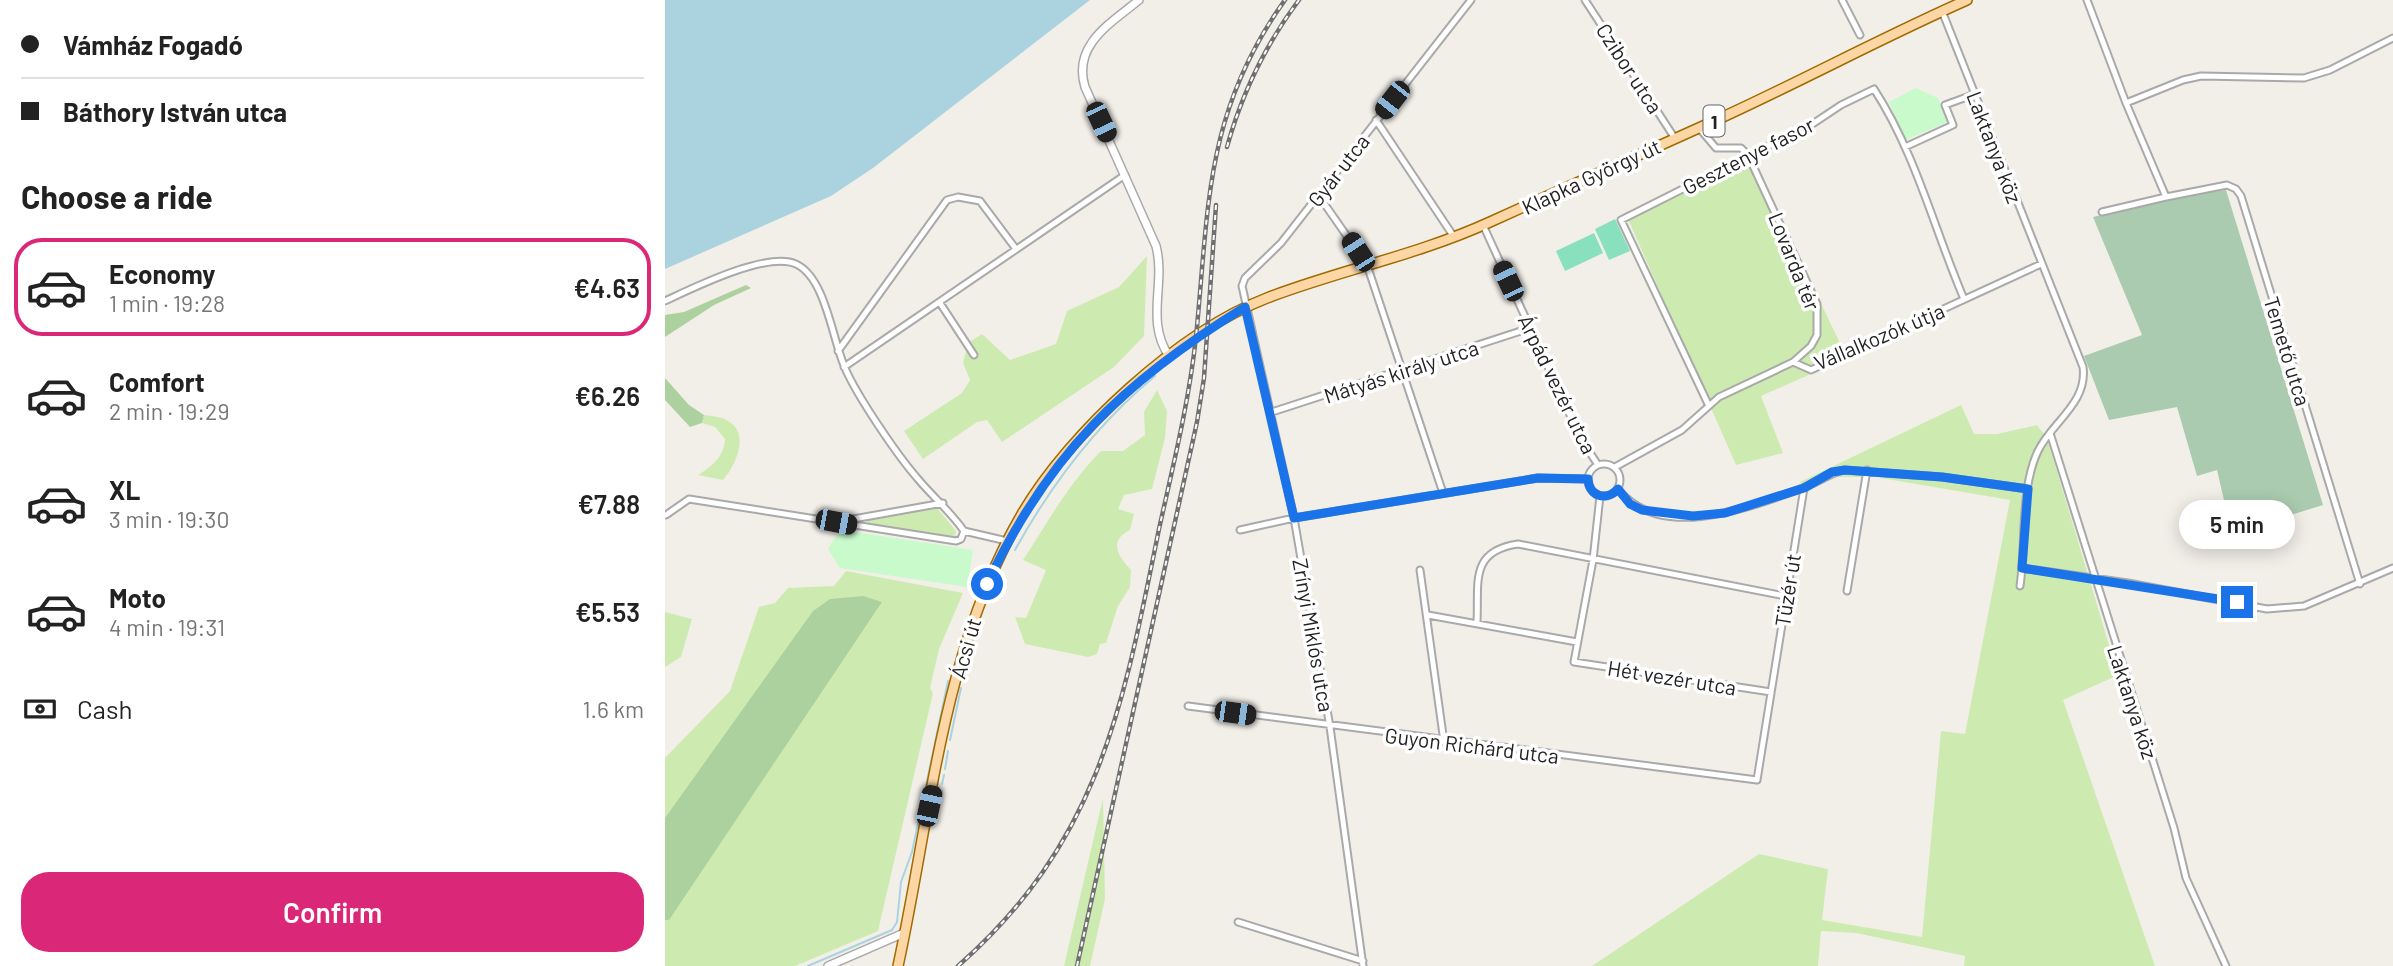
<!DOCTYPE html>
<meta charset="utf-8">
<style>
:root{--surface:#fff;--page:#f2f2f2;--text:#222;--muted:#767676;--line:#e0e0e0;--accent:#db2777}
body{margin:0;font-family:Barlow,sans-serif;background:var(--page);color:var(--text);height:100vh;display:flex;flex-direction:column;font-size:26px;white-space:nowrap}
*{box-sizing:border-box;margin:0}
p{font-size:23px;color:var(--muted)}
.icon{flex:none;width:38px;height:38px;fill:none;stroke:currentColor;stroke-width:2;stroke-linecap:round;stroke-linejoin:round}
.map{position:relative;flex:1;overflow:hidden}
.panel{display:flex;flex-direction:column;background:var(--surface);width:665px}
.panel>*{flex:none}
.banner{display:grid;align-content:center;height:154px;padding:0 21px;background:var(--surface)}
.end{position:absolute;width:32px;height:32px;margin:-16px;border:9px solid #1a73e8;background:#fff;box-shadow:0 0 0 4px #fff}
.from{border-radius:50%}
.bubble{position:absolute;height:49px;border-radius:24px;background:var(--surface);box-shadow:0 4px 18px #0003;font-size:23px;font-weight:600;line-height:49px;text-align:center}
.car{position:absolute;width:21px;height:42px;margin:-21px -10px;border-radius:9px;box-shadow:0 0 5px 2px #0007;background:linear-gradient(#222 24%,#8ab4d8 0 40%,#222 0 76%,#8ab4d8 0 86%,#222 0)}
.banner b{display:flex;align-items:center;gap:24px;height:66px;font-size:26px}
.banner b+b{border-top:2px solid var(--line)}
.banner i{width:18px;height:18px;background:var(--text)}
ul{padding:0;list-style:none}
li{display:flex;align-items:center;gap:21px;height:98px;margin:0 14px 10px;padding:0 7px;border:4px solid transparent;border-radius:28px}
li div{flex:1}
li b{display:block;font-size:26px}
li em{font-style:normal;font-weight:600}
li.current{border-color:var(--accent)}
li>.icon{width:63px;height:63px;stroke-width:1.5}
h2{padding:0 21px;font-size:32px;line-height:84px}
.pay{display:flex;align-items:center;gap:18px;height:77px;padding:0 21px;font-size:26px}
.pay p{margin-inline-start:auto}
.primary-button{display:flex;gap:14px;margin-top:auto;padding:14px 21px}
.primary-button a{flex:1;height:80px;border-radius:28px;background:var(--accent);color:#fff;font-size:28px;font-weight:600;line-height:80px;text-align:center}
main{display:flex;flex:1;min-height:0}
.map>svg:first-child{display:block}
.grass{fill:#cdebb0}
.forest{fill:#add19e}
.cemetery{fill:#aacbaf}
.park{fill:#c8facc}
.pitch{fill:#88e0be}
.water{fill:#aad3df}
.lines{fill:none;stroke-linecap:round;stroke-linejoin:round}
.stream{stroke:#aad3df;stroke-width:2}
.minor-casing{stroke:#a9a9a9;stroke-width:9}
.tertiary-casing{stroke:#a9a9a9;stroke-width:10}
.primary-casing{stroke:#a06b00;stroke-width:12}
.minor{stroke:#fff;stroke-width:5}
.tertiary{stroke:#fff;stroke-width:7}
.primary{stroke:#fcd6a4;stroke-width:9}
.rail-casing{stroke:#707070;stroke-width:4.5}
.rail{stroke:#fff;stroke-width:2;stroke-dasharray:5;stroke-linecap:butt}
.route{stroke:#1a73e8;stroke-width:9}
.labels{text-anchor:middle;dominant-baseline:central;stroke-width:7;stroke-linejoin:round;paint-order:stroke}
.shield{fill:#fff;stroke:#646464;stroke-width:2}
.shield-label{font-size:19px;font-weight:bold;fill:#222}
.street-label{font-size:21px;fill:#222;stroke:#fff}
</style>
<main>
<section class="panel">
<div class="banner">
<b><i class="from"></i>Vámház Fogadó</b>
<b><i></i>Báthory István utca</b>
</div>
<h2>Choose a ride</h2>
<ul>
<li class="current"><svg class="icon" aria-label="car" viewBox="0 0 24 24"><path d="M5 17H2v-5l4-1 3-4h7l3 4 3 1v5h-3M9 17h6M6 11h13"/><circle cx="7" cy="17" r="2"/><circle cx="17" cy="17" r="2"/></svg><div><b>Economy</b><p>1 min · 19:28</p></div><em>€4.63</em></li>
<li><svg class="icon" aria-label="car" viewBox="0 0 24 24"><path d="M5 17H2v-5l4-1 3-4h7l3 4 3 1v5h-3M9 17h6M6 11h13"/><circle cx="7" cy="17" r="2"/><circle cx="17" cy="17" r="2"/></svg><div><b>Comfort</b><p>2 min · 19:29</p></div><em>€6.26</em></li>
<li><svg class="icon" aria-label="car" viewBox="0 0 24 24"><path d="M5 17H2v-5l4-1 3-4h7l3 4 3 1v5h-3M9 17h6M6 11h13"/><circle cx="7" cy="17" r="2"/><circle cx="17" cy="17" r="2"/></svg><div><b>XL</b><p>3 min · 19:30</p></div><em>€7.88</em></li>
<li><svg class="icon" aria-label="car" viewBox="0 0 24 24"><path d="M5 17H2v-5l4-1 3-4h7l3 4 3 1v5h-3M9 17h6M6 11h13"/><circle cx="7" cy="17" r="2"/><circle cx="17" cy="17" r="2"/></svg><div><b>Moto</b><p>4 min · 19:31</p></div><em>€5.53</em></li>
</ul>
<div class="pay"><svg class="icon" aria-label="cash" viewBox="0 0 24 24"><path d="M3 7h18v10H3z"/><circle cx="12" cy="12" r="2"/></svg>Cash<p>1.6 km</p></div>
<div class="primary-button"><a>Confirm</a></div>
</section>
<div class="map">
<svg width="1728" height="966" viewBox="0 0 1728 966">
<rect width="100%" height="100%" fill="#f2efe9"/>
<path class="grass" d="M1087 158 1182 358 1096 396 1118 453 1071 465 963 219Z
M482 256 479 336 449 367 337 442 322 420 312 422 258 459 239 431 297 393 305 380 298 363 303 343 317 334 345 360 391 344 402 311 454 287Z
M492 390 502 411 500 438 487 489 459 495 453 509 469 514 465 530C443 541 453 556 466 570L465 587 453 606 441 643 435 644 432 654 423 657 360 644 350 617 361 618 381 570 358 560C383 522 404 483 436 451H458L480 435 479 412Z
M1296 405 1309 434H1332L1372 425 1382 438 1453 675 1398 700 1490 966H1299L1300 956 1191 933 1156 931 1153 966H927L1094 854 1163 869 1157 920 1257 937 1276 731 1300 734 1345 500 1210 477H1163L1141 494 1135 482Z
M39 415C48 416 59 417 66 423 84 436 70 467 58 480L33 475C48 466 59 456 60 439L50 427 37 423Z
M272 508 291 531 290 537 202 525 201 520Z
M181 571 298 593 274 649 265 688 268 693 213 931 130 966H0V758L65 691 94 607 110 603 123 588 169 586Z
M0 612 27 619 16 657 0 667Z
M438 798 440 899 425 966H399Z"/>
<path class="forest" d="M81 285 86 288 49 305 0 337V315L19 312Z
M0 378 24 405 39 415 37 423 25 427 0 400Z
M198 596 217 602 4 920H0V818L148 611 165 599Z"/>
<path class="cemetery" d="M1561 190 1658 505 1600 523 1565 526 1552 470 1532 476 1512 407 1444 420 1419 356 1477 335 1428 217 1496 200Z"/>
<path class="park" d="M1251 88 1273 98 1283 122 1240 140 1224 102Z
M189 532 308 550 302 587 175 568 163 549 172 535Z"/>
<path class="pitch" d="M950 219 965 251 944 260 930 229Z
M929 233 938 253 900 271 891 251Z"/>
<path class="water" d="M0 0H425L208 168 166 196 0 269Z"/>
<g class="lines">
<path class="stream" d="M350 550C387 483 431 425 490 376
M285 740 296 688
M280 769 283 751
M277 784 279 775
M274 805 277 791
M143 966 227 930 232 922 236 882 247 852 283 681"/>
<g class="minor-casing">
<path id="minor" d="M920 0 1009 137
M1177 0 1195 35
M1422 0 1461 103 1501 197 1562 185 1571 189 1576 196 1695 584
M1277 11 1418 367C1423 403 1386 423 1373 451 1355 488 1361 545 1355 586
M1461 103 1518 80 1536 76 1639 78 1665 70 1728 38
M711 120 789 237
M1240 147 1288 125 1280 105 1310 94
M654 196 702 265 778 493
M1437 212 1501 197
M818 225 916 439 933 465
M0 301C28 288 102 251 131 264 161 278 167 339 180 368 192 396 232 455 253 479 268 497 285 511 299 531L342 541
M275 303 309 355
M173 351 282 200 293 197 315 201 351 249
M1128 362 1146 370 1376 264
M179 367 460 175
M1043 404 956 220 1149 123 1176 105 1209 89C1251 154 1269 229 1299 299
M607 412 865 328
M1385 433 1509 828 1521 878 1561 966
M923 480a16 16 0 1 1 32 0a16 16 0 1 1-32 0Z
M950 467 1017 430 1054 397 1128 362 1146 346 1152 335V304L1083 155 1076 148H1051L1034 128
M953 489C995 542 1082 508 1135 489 1151 484 1163 474 1179 470L1277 477 1363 489
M935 496 928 560 909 662 1106 692
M1 515 24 499 291 541 296 539 299 531
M177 521 278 503
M575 530 629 518 873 478 923 479
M1357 568 1463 583 1602 609 1639 606 1728 568
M755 570 779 742
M1182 591 1202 470
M763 615 912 642
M812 622C814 583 804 551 853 544L1120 596
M523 706 1092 780 1139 488
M573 922 698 961
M698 966 665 727 629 518 577 286 580 278 616 243 806 0"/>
</g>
<g class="tertiary-casing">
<path id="tertiary" d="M474 0C446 23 407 45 420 87L491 246C501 284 480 321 504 356
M163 966 239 933"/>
</g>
<g class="primary-casing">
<path id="primary" d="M233 966C266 814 277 651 357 514 405 432 514 332 602 298 675 270 753 255 825 222 899 188 973 156 1047 122 1133 83 1216 38 1302 0"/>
</g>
<use href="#minor" class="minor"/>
<use href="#tertiary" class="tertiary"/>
<use href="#primary" class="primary"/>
<g class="rail-casing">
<path id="rail" d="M562 147C577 93 601 44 634 0
M293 966C435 841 458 706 494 529 508 466 524 402 531 337 544 207 539 113 620 0
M412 966 532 422 539 378 551 205"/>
</g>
<use href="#rail" class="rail"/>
</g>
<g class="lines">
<path class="route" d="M322 584C384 453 458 382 580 307L629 518 873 478 923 479C924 496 941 502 953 489L965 504 977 510 1028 516 1060 513 1139 488 1167 472 1180 470 1277 477 1363 489 1357 568 1572 602"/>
</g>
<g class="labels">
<rect class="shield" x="1038.5" y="105.5" width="21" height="31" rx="5"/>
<g class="shield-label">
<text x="1049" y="121">1</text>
</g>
<g class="street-label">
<text transform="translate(965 68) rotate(57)">Czibor utca</text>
<text transform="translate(1330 147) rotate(69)">Laktanya köz</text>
<text transform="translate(1083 155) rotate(-27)">Gesztenye fasor</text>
<text transform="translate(673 170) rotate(-52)">Gyár utca</text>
<text transform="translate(926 176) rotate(-25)">Klapka György út</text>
<text transform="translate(1130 261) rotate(68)">Lovarda tér</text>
<text transform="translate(1214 336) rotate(-23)">Vállalkozók útja</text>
<text transform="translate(1623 351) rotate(73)">Temető utca</text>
<text transform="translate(736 371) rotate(-18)">Mátyás király utca</text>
<text transform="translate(893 384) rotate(64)">Árpád vezér utca</text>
<text transform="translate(1122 590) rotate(-81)">Tüzér út</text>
<text transform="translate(649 635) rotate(80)">Zrínyi Miklós utca</text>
<text transform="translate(300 648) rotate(-74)">Ácsi út</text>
<text transform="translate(1007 677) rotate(9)">Hét vezér utca</text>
<text transform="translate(1468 702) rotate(72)">Laktanya köz</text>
<text transform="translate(807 745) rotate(7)">Guyon Richárd utca</text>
</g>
</g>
</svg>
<i class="end from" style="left:322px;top:584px"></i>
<i class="end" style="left:1572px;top:602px"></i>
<div class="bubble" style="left:1514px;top:500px;width:116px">5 min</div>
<i class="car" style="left:727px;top:100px;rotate:218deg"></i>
<i class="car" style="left:436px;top:122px;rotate:155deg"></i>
<i class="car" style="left:693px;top:252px;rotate:327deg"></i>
<i class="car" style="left:843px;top:281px;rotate:335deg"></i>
<i class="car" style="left:171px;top:522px;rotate:101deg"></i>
<i class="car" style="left:570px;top:713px;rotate:98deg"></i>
<i class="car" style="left:264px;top:806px;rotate:12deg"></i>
</div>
</main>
